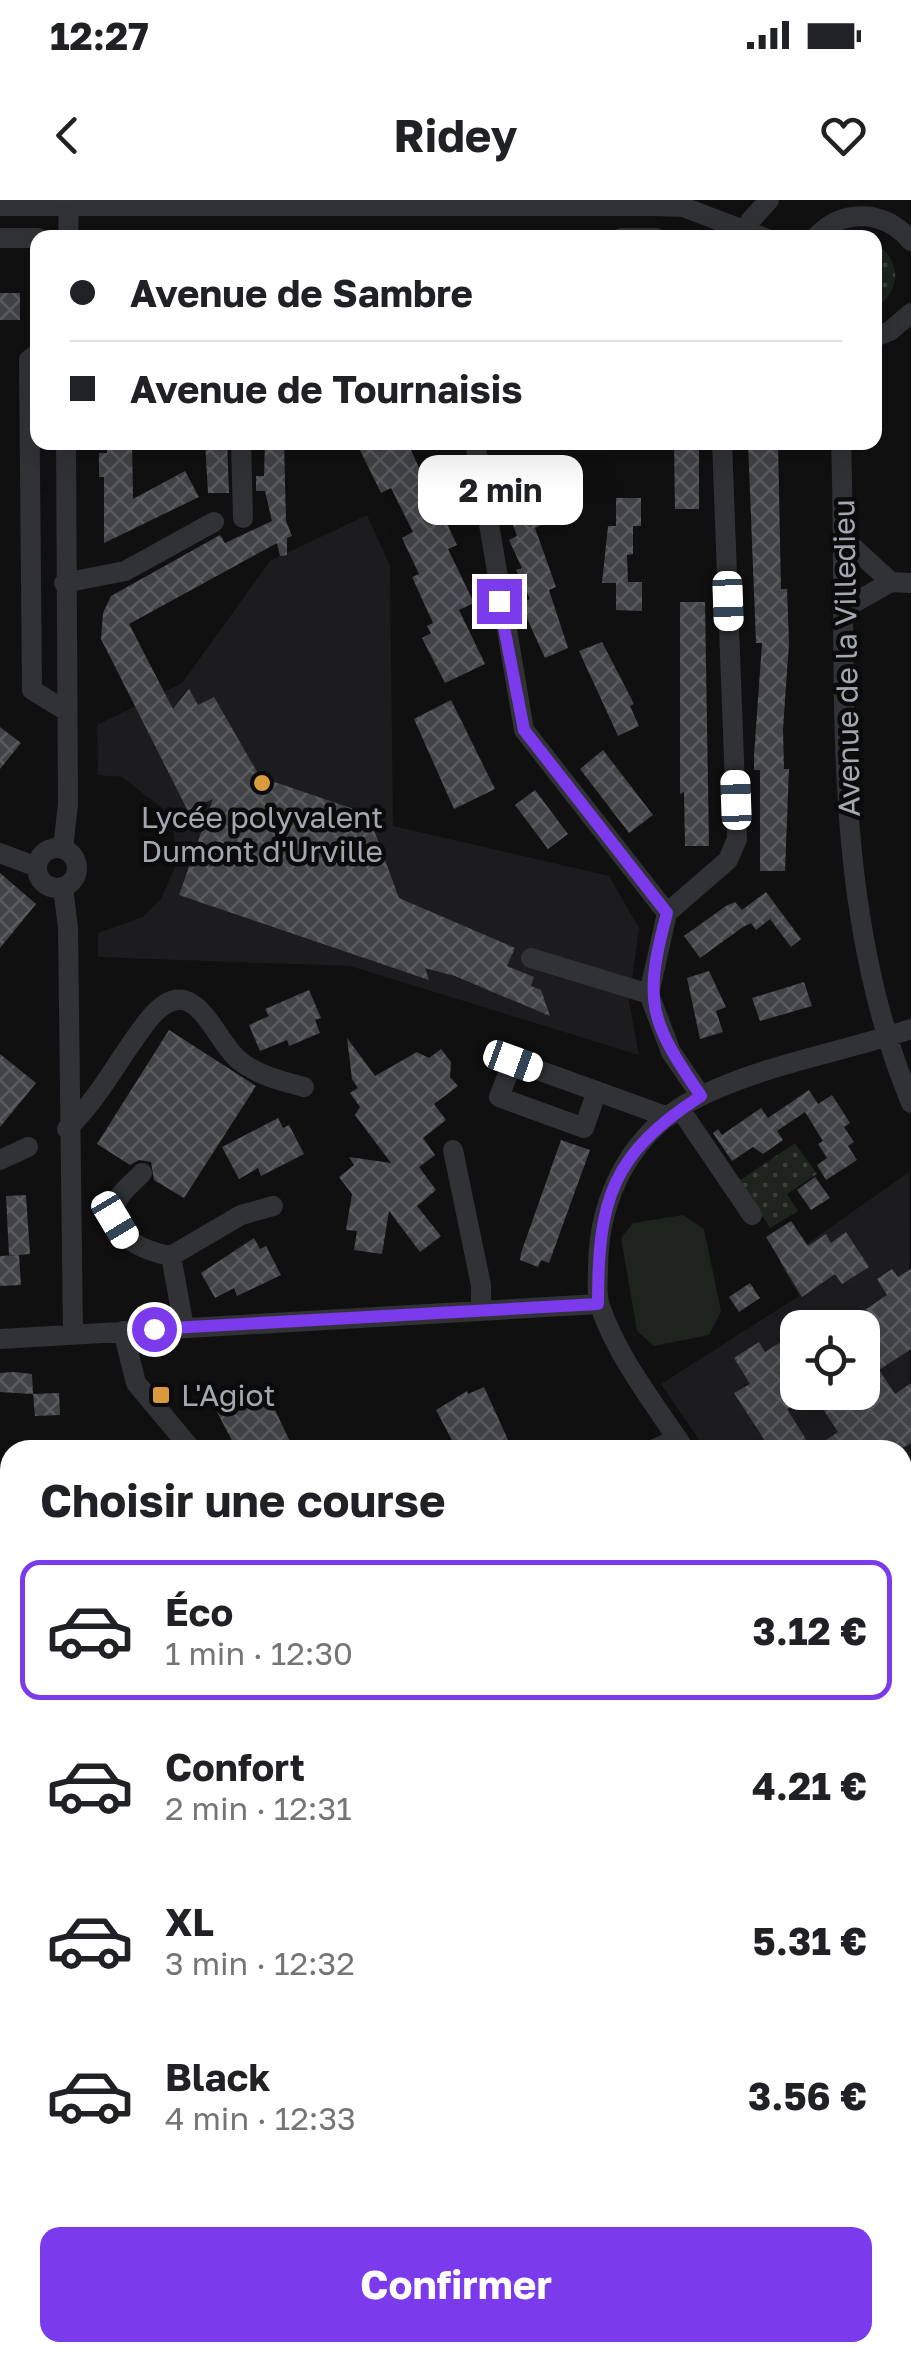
<!DOCTYPE html>
<html lang="fr">
<meta charset="utf-8">
<style>
:root{--surface:#fff;--page:#f2f2f2;--text:#202124;--muted:#757577;--line:#e0e0e0;--accent:#7c3aed}
body{margin:0;font-family:"Golos Text",sans-serif;background:var(--page);color:var(--text);height:100vh;display:flex;flex-direction:column;font-size:38px;white-space:nowrap}
*{box-sizing:border-box;margin:0}
p{font-size:32px;color:var(--muted)}
.icon{flex:none;width:55px;height:55px;fill:none;stroke:currentColor;stroke-width:2;stroke-linecap:round;stroke-linejoin:round}
.map{position:relative;flex:1;overflow:hidden}
.sheet{position:absolute;left:0px;top:1240px;width:912px;height:922px;display:flex;flex-direction:column;background:var(--surface);border-radius:30px 30px 0 0;box-shadow:0 10px 40px #0002}
.sheet>*{flex:none}
.hud{position:absolute;left:30px;top:30px;width:852px;height:220px;border-radius:20px;box-shadow:0 10px 40px #0002;display:grid;align-content:center;height:220px;padding:0 40px;background:var(--surface)}
.fabs{position:absolute;left:780px;top:1110px;display:grid;gap:20px}
.fabs a{display:grid;place-items:center;width:100px;height:100px;border-radius:20px;background:var(--surface);box-shadow:0 10px 40px #0002;font-size:50px}
.end{position:absolute;width:45px;height:45px;margin:-22px;border:12px solid #7c3aed;background:#fff;box-shadow:0 0 0 5px #fff}
.from{border-radius:50%}
.bubble{position:absolute;height:70px;border-radius:20px;background:var(--surface);box-shadow:0 10px 40px #0002;font-size:32px;font-weight:700;line-height:70px;text-align:center}
.car{position:absolute;width:30px;height:60px;margin:-30px -15px;border-radius:12px;box-shadow:0 0 8px 2px #0007;background:linear-gradient(#fff 24%,#345 0 40%,#fff 0 76%,#345 0 86%,#fff 0)}
.hud b{display:flex;align-items:center;gap:35px;height:95px;font-size:38px}
.hud b+b{border-top:2px solid var(--line)}
.hud i{width:25px;height:25px;background:var(--text)}
ul{padding:0;list-style:none}
li{display:flex;align-items:center;gap:30px;height:140px;margin:0 20px 15px;padding:0 20px;border:5px solid transparent;border-radius:20px}
li div{flex:1}
li b{display:block;font-size:38px}
li em{font-style:normal;font-weight:700}
li.on{border-color:var(--accent)}
li>.icon{width:90px;height:90px;stroke-width:1.5}
h2{padding:0 40px;font-size:45px;line-height:120px}
.cta{display:flex;gap:20px;margin-top:auto;padding:20px 40px}
.cta a{flex:1;height:115px;border-radius:20px;background:var(--accent);color:#fff;font-size:40px;font-weight:700;line-height:115px;text-align:center}
.status{display:flex;justify-content:space-between;align-items:center;height:70px;padding:0 50px;background:var(--surface);direction:ltr}
.status svg{height:28px;fill:currentColor}
header{display:flex;justify-content:space-between;align-items:center;height:130px;padding:0 40px;background:var(--surface);font-size:45px;font-weight:700}
.map>svg:first-child{display:block}
.built{fill:#1c1c1e;fill-rule:evenodd}
.grass{fill:url(#grass-dots)}
.forest{fill:url(#forest-firs)}
.green{fill:#1d231d}
.building{fill:url(#building-cross-hatch)}
.lines{fill:none;stroke-linecap:round;stroke-linejoin:round}
.minor{stroke:#313235;stroke-width:20}
.route{stroke:#7c3aed;stroke-width:12}
.poi-dot{fill:#da9b3f;stroke:#0b0b0c;stroke-width:4}
.labels{text-anchor:middle;dominant-baseline:central;stroke-width:9;stroke-linejoin:round;paint-order:stroke}
.street-label{font-size:30px;fill:#a3a8b0;stroke:#0b0b0c}
.poi-label{font-size:30px;fill:#a3a8b0;stroke:#0b0b0c}
</style>
<div class="status"><b>12:27</b><svg viewBox="0 0 49 12"><path d="M0 12V9h3v3zM5 12V6h3v6zM10 12V3h3v9zM15 12V0h3v12zM26 1h20v11H26zM47 4h2v5h-2z"/></svg></div>
<header><svg class="icon" aria-label="back" viewBox="0 0 24 24"><path d="M15 5l-7 7 7 7"/></svg>Ridey<svg class="icon" aria-label="heart" viewBox="0 0 24 24"><path d="M12 20l-8-8c-3-5 5-10 8-4 3-6 11-1 8 4z"/></svg></header>
<div class="map">
<svg width="911" height="2162" viewBox="0 0 911 2162">
<defs>
<pattern id="grass-dots" width="8" height="8" patternUnits="userSpaceOnUse" patternTransform="scale(2.5)"><rect width="8" height="8" fill="#1d231d"/><path d="M2 2h.1M6 6h.1" fill="none" stroke="#3b403b" stroke-width="1.8" stroke-linecap="round"/></pattern>
<pattern id="forest-firs" width="22" height="20" patternUnits="userSpaceOnUse" patternTransform="scale(2.5)"><rect width="22" height="20" fill="#1d231d"/><path d="M5 1l3.5 6h-7zM16 11l3.5 6h-7z" fill="#3b403b"/></pattern>
<pattern id="building-cross-hatch" width="8" height="8" patternUnits="userSpaceOnUse" patternTransform="scale(2.5)"><rect width="8" height="8" fill="#424346"/><path d="M0 0l8 8M0 8l8-8" fill="none" stroke="#5a5b5e"/></pattern>
</defs>
<rect width="100%" height="100%" fill="#101011"/>
<path class="built" d="M367 315 390 366 393 626 609 676 639 728 629 802 639 855 350 766 98 757V733L143 717 161 699 177 663 173 629 162 608 122 577 98 575 97 525 182 483 270 361Z
M909 972 911 1460 903 1467 902 1250H706L661 1184 799 1096 780 1063ZM798 1128H862V1192H798Z
M10 1266V1444L0 1437V1268Z"/>
<path class="grass" d="M875 43C902 60 902 91 875 108Z
M795 943 817 974 787 994 798 1011 770 1028 739 981Z
M911 1879V2162H371V2153L902 2152V1885Z"/>
<path class="forest" d="M903 2071 911 2075V2162H745L753 2153 902 2152Z
M570 2152 572 2162H373V2153Z"/>
<path class="green" d="M683 1015 704 1029 721 1111 709 1135 654 1146 637 1131 621 1038 633 1023Z"/>
<path class="building" d="M0 93H20V120H0Z
M107 242H132L133 299 185 271 199 297 104 343V277H99V253H107Z
M205 242H227L229 293H208Z
M265 242H284L286 321 292 336 287 338V355L280 356 277 343 129 424 173 509 189 489 198 505 214 497 260 577 368 614 399 698 515 748 507 766 534 777 531 786 541 790 550 816 455 776 425 768 429 780 179 695 213 599 188 611 101 439 103 413 111 396 220 335 225 343 272 321 265 291H256V276H264Z
M372 242H407L422 274 432 269 450 305 440 309 457 345 448 349 474 403 459 410 485 464 445 483 422 438 431 433 427 426 433 423 412 377 419 374 402 338 413 332 391 288 381 293 359 248Z
M674 242H699V309H675Z
M748 242H778L781 389H787L789 443 783 529 784 569H789L785 671H760V570H754V556L762 443H756Z
M517 268 543 324 535 328 556 387 549 390 568 448 545 458 520 403 530 399 516 370 522 368 509 340 517 336 496 278Z
M616 298H641V326H633V354L627 355 628 382H642V411L616 410V383H602L608 326H616Z
M680 402H705L709 646H685L684 592 680 594Z
M602 442 634 504 630 506 639 526 618 536 579 451Z
M451 500 495 589 454 609 414 519Z
M0 527 21 543 0 569Z
M603 550 653 615 629 633 580 569Z
M535 590 568 634 548 649 515 605Z
M0 673 36 704 0 748Z
M766 692 801 739 791 747 770 719 756 730 751 723 743 727 700 758 684 736 726 706 735 702 742 710Z
M709 771 726 807 716 811 723 832 700 839 687 778Z
M804 782 812 806 760 821 752 798Z
M309 790 321 818 315 820 320 833 289 846 287 840 260 851 249 825 269 816 265 809Z
M169 830 256 886 184 998 154 980 151 962 139 960 130 965 97 944Z
M347 838 375 876 417 852 429 858 441 849 451 862 450 877 458 886 434 904 446 920 423 938 435 955 419 967 436 990 417 1006 441 1036 420 1052 389 1011 382 1054 354 1050 357 1031 346 1030 352 994 339 977 354 965 349 957 391 963 355 915 360 907 350 893 358 888 352 879Z
M0 854 36 883 0 927Z
M809 890 818 904 832 895 850 923 844 927 854 942 848 946 857 960 826 980 817 965 827 958 818 944 823 941 805 912 777 931 783 940 763 954 753 947 732 961 713 933 718 929 722 935 761 908 768 918Z
M278 918 283 928 289 925 304 954 261 976 258 968 239 979 222 947Z
M561 940 590 950 549 1063 541 1060 538 1067 520 1060 521 1053Z
M815 977 830 998 811 1010 797 990Z
M26 995 30 1054 19 1055 21 1085 0 1086V1056L18 1055H9L6 996Z
M791 1021 808 1046 826 1034 831 1043 846 1032 869 1067 842 1084 835 1074 802 1097 766 1037Z
M254 1038 260 1049 266 1046 281 1075 237 1096 234 1088 215 1098 201 1073Z
M892 1069 898 1077 911 1069V1149L879 1170 895 1194 911 1183V1243L899 1250H771L734 1193 750 1184 734 1158 759 1142 765 1152 781 1142 791 1157 798 1153V1202L787 1209 812 1249 838 1232 812 1192H862V1128H838L887 1095 877 1079Z
M750 1083 760 1098 739 1112 729 1097Z
M14 1172 32 1174 33 1194 0 1192V1173Z
M484 1187 509 1242 492 1250H457L436 1210 467 1191 468 1194Z
M266 1191 294 1250H237L217 1212Z
M59 1193 60 1215 35 1216 33 1194Z"/>
<g class="lines">
<path class="minor" d="M0 6H654L683 7 765 38
M746 34 751 20 769 0
M0 38H38
M68 38 69 0
M621 38H656
M815 38C843 7 885 10 911 41
M875 137 890 131 911 113
M38 153 29 160 32 490 65 510
M241 242 243 318
M475 242 524 530 667 713
M841 242C849 464 824 692 911 903
M843 338 891 382
M64 383 125 371 214 322
M843 409 891 382 911 383
M37 668a20 20 0 1 1 40 0a20 20 0 1 1-40 0Z
M63 648 68 604 66 242
M0 653 37 667
M63 687 68 728 73 1134
M531 758 649 794
M597 891 584 928 499 897 513 861 668 917
M701 896 671 852 649 794 667 713 728 660 737 639 722 242
M680 909 752 1015
M67 929C103 894 120 855 150 818 195 765 214 842 240 861 259 876 282 881 304 887
M453 950 481 1085V1110
M0 960 28 947
M142 973C135 981 120 992 116 1003 103 1036 148 1052 171 1056
M184 1127 171 1056 241 1015 273 1006
M123 1131 136 1183 192 1250
M0 1139 598 1104
M652 1250 678 1239
M685 1250C656 1206 617 1157 600 1106 596 1095 598 1081 598 1069 598 996 633 928 701 896 766 864 843 852 911 829
M0 1454 10 1461
M0 1515 10 1503
M902 1576 911 1589
M0 1658 10 1659
M902 1847 911 1841
M0 1997 10 1995
M236 2152 237 2162
M568 2152 574 2162
M0 2159 135 2152"/>
</g>
<g class="lines">
<path class="route" d="M154 1129 598 1104C598 1000 611 954 701 896 649 820 643 802 667 713L524 530 499 401"/>
</g>
<g class="poi-dot">
<circle cx="262" cy="583" r="10"/>
<rect x="151" y="1185" width="20" height="20" rx="5"/>
</g>
<g class="labels">
<g class="street-label">
<text transform="translate(846 458) rotate(-91)">Avenue de la Villedieu</text>
</g>
<g class="poi-label">
<text x="262" y="617">Lycée polyvalent<tspan x="262" dy="34">Dumont d'Urville</tspan></text>
<text x="181" y="1195" text-anchor="start">L'Agiot</text>
</g>
</g>
</svg>
<div class="fabs">
<a><svg class="icon" aria-label="locate" viewBox="0 0 24 24"><circle cx="12" cy="12" r="6"/><path d="M12 2v4M12 18v4M2 12h4M18 12h4"/></svg></a>
</div>
<i class="end from" style="left:154px;top:1129px"></i>
<i class="end" style="left:499px;top:401px"></i>
<div class="bubble" style="left:418px;top:255px;width:165px">2 min</div>
<i class="car" style="left:728px;top:401px;rotate:178deg"></i>
<i class="car" style="left:736px;top:600px;rotate:358deg"></i>
<i class="car" style="left:513px;top:861px;rotate:110deg"></i>
<i class="car" style="left:115px;top:1020px;rotate:149deg"></i>
<div class="hud">
<b><i class="from"></i>Avenue de Sambre</b>
<b><i></i>Avenue de Tournaisis</b>
</div>
<section class="sheet">
<h2>Choisir une course</h2>
<ul>
<li class="on"><svg class="icon" aria-label="car" viewBox="0 0 24 24"><path d="M5 17H2v-5l4-1 3-4h7l3 4 3 1v5h-3M9 17h6M6 11h13"/><circle cx="7" cy="17" r="2"/><circle cx="17" cy="17" r="2"/></svg><div><b>Éco</b><p>1 min · 12:30</p></div><em>3.12 €</em></li>
<li><svg class="icon" aria-label="car" viewBox="0 0 24 24"><path d="M5 17H2v-5l4-1 3-4h7l3 4 3 1v5h-3M9 17h6M6 11h13"/><circle cx="7" cy="17" r="2"/><circle cx="17" cy="17" r="2"/></svg><div><b>Confort</b><p>2 min · 12:31</p></div><em>4.21 €</em></li>
<li><svg class="icon" aria-label="car" viewBox="0 0 24 24"><path d="M5 17H2v-5l4-1 3-4h7l3 4 3 1v5h-3M9 17h6M6 11h13"/><circle cx="7" cy="17" r="2"/><circle cx="17" cy="17" r="2"/></svg><div><b>XL</b><p>3 min · 12:32</p></div><em>5.31 €</em></li>
<li><svg class="icon" aria-label="car" viewBox="0 0 24 24"><path d="M5 17H2v-5l4-1 3-4h7l3 4 3 1v5h-3M9 17h6M6 11h13"/><circle cx="7" cy="17" r="2"/><circle cx="17" cy="17" r="2"/></svg><div><b>Black</b><p>4 min · 12:33</p></div><em>3.56 €</em></li>
</ul>
<div class="cta"><a>Confirmer</a></div>
</section>
</div>
